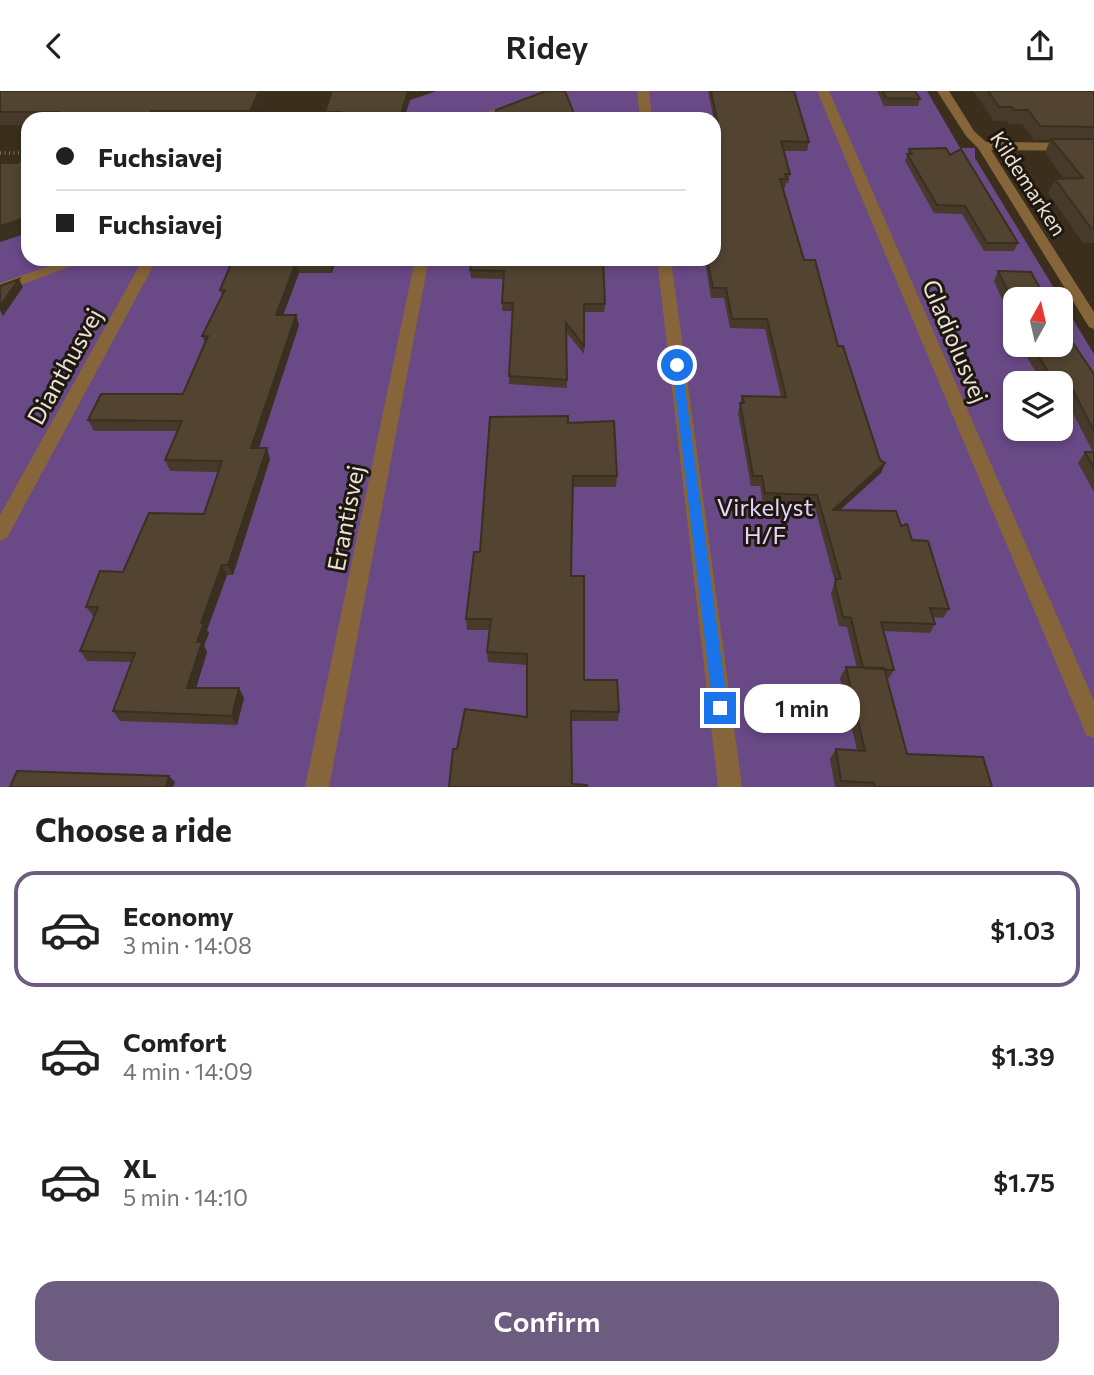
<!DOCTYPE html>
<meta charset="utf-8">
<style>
:root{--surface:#fff;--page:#f6f6f6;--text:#202124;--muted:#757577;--line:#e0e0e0;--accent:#6c5c7f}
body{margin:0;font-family:Commissioner,sans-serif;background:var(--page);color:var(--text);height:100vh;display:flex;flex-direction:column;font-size:26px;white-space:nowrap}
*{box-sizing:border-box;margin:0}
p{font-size:23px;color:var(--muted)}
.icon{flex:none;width:38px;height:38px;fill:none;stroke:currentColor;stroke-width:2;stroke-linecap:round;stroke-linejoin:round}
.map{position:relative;height:696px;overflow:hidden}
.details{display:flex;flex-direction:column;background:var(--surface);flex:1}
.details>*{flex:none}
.hud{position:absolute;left:21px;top:21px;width:700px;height:154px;border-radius:21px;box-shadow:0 4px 10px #0003;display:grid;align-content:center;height:154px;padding:0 35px;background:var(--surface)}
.needle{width:46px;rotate:8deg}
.fabs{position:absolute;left:1003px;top:196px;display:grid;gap:14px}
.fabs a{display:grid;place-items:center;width:70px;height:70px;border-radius:14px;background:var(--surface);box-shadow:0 4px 10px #0003;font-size:35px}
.end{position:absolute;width:32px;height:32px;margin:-16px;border:9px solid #1a73e8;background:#fff;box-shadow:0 0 0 4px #fff}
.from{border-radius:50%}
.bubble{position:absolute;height:49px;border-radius:21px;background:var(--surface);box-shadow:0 4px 10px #0003;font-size:23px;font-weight:600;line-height:49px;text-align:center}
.hud b{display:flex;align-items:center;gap:24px;height:66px;font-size:26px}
.hud b+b{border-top:2px solid var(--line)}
.hud i{width:18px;height:18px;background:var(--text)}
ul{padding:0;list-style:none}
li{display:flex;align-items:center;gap:21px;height:116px;margin:0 14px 10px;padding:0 21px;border:4px solid transparent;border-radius:21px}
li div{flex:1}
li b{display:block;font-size:26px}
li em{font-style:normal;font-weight:600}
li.current{border-color:var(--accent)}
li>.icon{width:63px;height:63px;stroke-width:1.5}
h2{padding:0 35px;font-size:32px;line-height:84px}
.button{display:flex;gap:14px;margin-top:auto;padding:14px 35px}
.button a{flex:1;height:80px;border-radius:21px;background:var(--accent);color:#fff;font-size:28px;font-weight:600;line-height:80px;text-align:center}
header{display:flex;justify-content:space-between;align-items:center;height:91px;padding:0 35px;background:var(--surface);font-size:32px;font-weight:600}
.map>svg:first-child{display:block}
.green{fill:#694a87;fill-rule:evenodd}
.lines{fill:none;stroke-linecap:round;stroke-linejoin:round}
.path{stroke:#7e7363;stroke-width:3.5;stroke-dasharray:1 3.5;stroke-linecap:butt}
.minor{fill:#856539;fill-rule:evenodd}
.wall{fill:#473a2a}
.shaded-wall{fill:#393022}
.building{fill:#524431;stroke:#393022;stroke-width:2}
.route{fill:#1a73e8}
.labels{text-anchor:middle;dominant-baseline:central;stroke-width:6;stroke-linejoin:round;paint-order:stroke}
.far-street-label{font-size:21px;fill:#eae2d6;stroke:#1e1810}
.street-label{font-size:24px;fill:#eae2d6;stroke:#1e1810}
.park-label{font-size:24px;fill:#e5d4f9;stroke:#1e1810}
</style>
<header><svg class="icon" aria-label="back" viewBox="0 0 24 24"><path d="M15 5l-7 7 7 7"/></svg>Ridey<svg class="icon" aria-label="share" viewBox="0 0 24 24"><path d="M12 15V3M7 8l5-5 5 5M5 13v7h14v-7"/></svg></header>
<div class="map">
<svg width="1094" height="696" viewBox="0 0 1094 696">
<rect width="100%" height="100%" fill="#3b2e1c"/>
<path class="green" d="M437 0H927L960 57H975V67L1094 263V696H0V145L28 136V168H714V28H353ZM1015 208H1060V254H1015ZM1015 292H1060V338H1015Z"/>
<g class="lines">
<path class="path" d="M0 62H28"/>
<path class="minor" d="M543 0H560L486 28H469Z
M637 0H649L652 28H640Z
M817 0H829L1094 610V647L1086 644 1083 636Z
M937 0H949L974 40 986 51 1094 52V60L991 59 1094 221V238L1089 236 978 57 966 45Z
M69 168H90L0 202V192Z
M143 168H157L7 447 0 450V424Z
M415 168H429L329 696H305Z
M657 168H671L742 696H718Z"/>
</g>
<path class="wall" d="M0 0H268L255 28H28V34H0Z
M332 0 404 28H326L325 21Z
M708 0H794L809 51 807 60H783L790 83 788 92H786L785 97H783L804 169 838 255 880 369 885 372 881 382 840 419 901 435 912 449 949 518 943 527 933 526 935 533 930 542 884 540 894 579 889 587H886L907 663 992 696H835L830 668 836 658 857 659 840 587 846 576 857 577 847 536 839 535 831 502 835 491 814 413 763 412 760 395H751L738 322 742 305 781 306 765 238 730 237 724 207H711L706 176 707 168H714L715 85 714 79V39H716Z
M877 0H915L920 8 918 15H884Z
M973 0H1094V152H1083L1048 102 1055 88H1064L1045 62 1050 49H1034L1022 33H1009L1006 30H994Z
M909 58 950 64 1018 152 1014 160H984L962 123 934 122 905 70Z
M233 168H336L332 182H299L283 224H296L299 234 259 357 270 368 233 484H227L207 539 209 542 204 555 207 561 196 597 244 607 237 634 120 630 113 620 132 571 87 570 80 560 94 526 86 516 123 481 204 423 218 381 170 380 165 369 178 340H94L88 329 183 303 205 252 202 245 222 205 220 199Z
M472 168 605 213 604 221H584V263L566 241 567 297 509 293 512 220H502L503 188 471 187 470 179Z
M998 180 1015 208V237L994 190Z
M1020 254H1060L1094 283V401L1078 372 1085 361H1093L1060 297V292H1042Z
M568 332 617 385 616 396H572L571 485 584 589 619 621 618 630H571L449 696 457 658 527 626V574L488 571 487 561 489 539H467L466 528 480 461Z"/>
<path class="shaded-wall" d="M259 0H268L255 28H252L250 20Z
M408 0H413L404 28H386Z
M151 20 154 28H146Z
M28 126V142L0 151V135Z
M331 168H336L332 182 330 171Z
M296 171 299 182 279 235 276 224Z
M19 188 23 196 3 225 0 219V215Z
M296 224 299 234 255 368 251 357Z
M267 357 270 368 233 484 228 474Z
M885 372 881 382 830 428 833 419Z
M222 474 227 484 207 539 209 542 204 555 207 561 193 607 187 597 201 532Z
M239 597 244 607 237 634 232 625Z
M169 685 175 691 173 696H166Z"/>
<path class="building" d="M0 0H259L250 20H151L146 28H52L58 21H0Z
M332 0H408L401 23 386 28H338L341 21H325Z
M546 0H565L575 25 617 26V28H494L496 19Z
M711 0H794L809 51 781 50 790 83H785L787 88H780L804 169H815L838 255H843L880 369 885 372 833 419 896 420 901 435 907 433 912 449 928 450 949 518 930 517 935 533 881 531 894 579 863 577 851 527 843 526 835 493 836 488H841L817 404 765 402 762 385H753L740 312H744L742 305 786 306 767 228H732L726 197H713L707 168H714V85H718L714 62V39H719Z
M883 0H915L920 8 886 7Z
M988 0H1094V36L1040 35 1028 19H1014L1012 16H999Z
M1051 48H1094V137H1091L1055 88 1083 87Z
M946 57 950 64 961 58 1018 152H987L965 115 937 114 907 63H912L909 58Z
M28 59V126L0 135V72H18Z
M233 168H331L330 171H296L276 224H296L251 357H267L228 474H222L201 532H204L197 551H202L187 597H239L232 625 113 620 135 562 80 560 98 516H86L100 480 123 481 149 422 204 423 222 370 165 369 182 330 88 329 101 303H183L208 245H202L225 199H220Z
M472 168H603L605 213H584V255L566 232 567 289 509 285 513 212H502L504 180 470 179Z
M998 180 1031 181 1046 208H1015V215Z
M19 188 0 215V195Z
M1060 233 1094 283V340L1066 286H1051L1032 254H1060Z
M568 325V332L614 330 617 385H573L571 485H584V589H617L619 621 571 620 572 693 587 694V696H449L453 658H457L465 618 527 626V563L487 561 491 528H466L474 461H480L490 326Z
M1085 361H1094V377Z
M846 576 884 577 907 663 983 666 992 696H875L874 692 841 690 836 658 865 660Z
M17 680 169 685 166 696H10Z"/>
<path class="route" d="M677 270 682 274 728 617 720 624 713 617 672 274Z"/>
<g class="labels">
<g class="far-street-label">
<text transform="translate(1029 92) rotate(57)">Kildemarken</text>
</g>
<g class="street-label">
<text transform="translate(956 250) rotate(67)">Gladiolusvej</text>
<text transform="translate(64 275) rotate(-61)">Dianthusvej</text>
<text transform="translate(345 427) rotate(-79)">Erantisvej</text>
</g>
<g class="park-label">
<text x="765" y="415">Virkelyst<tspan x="765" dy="28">H/F</tspan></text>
</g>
</g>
</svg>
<div class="fabs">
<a><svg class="needle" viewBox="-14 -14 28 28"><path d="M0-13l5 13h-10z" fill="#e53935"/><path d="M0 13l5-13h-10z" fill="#757577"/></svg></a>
<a><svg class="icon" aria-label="layers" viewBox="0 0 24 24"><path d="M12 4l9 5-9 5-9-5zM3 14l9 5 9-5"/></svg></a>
</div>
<i class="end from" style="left:677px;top:274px"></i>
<i class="end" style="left:720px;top:617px"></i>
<div class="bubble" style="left:744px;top:593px;width:116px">1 min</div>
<div class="hud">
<b><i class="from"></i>Fuchsiavej</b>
<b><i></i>Fuchsiavej</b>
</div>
</div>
<section class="details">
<h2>Choose a ride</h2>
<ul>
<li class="current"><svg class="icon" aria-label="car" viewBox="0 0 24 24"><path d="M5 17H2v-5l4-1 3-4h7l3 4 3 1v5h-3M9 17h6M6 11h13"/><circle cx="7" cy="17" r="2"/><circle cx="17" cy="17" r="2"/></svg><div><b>Economy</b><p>3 min · 14:08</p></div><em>$1.03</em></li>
<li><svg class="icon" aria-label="car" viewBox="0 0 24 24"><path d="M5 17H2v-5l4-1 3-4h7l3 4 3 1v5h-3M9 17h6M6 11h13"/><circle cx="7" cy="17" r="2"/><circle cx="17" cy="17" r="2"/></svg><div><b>Comfort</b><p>4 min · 14:09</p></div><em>$1.39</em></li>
<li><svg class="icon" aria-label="car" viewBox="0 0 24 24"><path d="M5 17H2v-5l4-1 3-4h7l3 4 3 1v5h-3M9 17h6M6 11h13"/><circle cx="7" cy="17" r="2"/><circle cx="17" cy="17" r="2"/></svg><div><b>XL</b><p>5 min · 14:10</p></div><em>$1.75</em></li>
</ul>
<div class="button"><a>Confirm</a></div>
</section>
